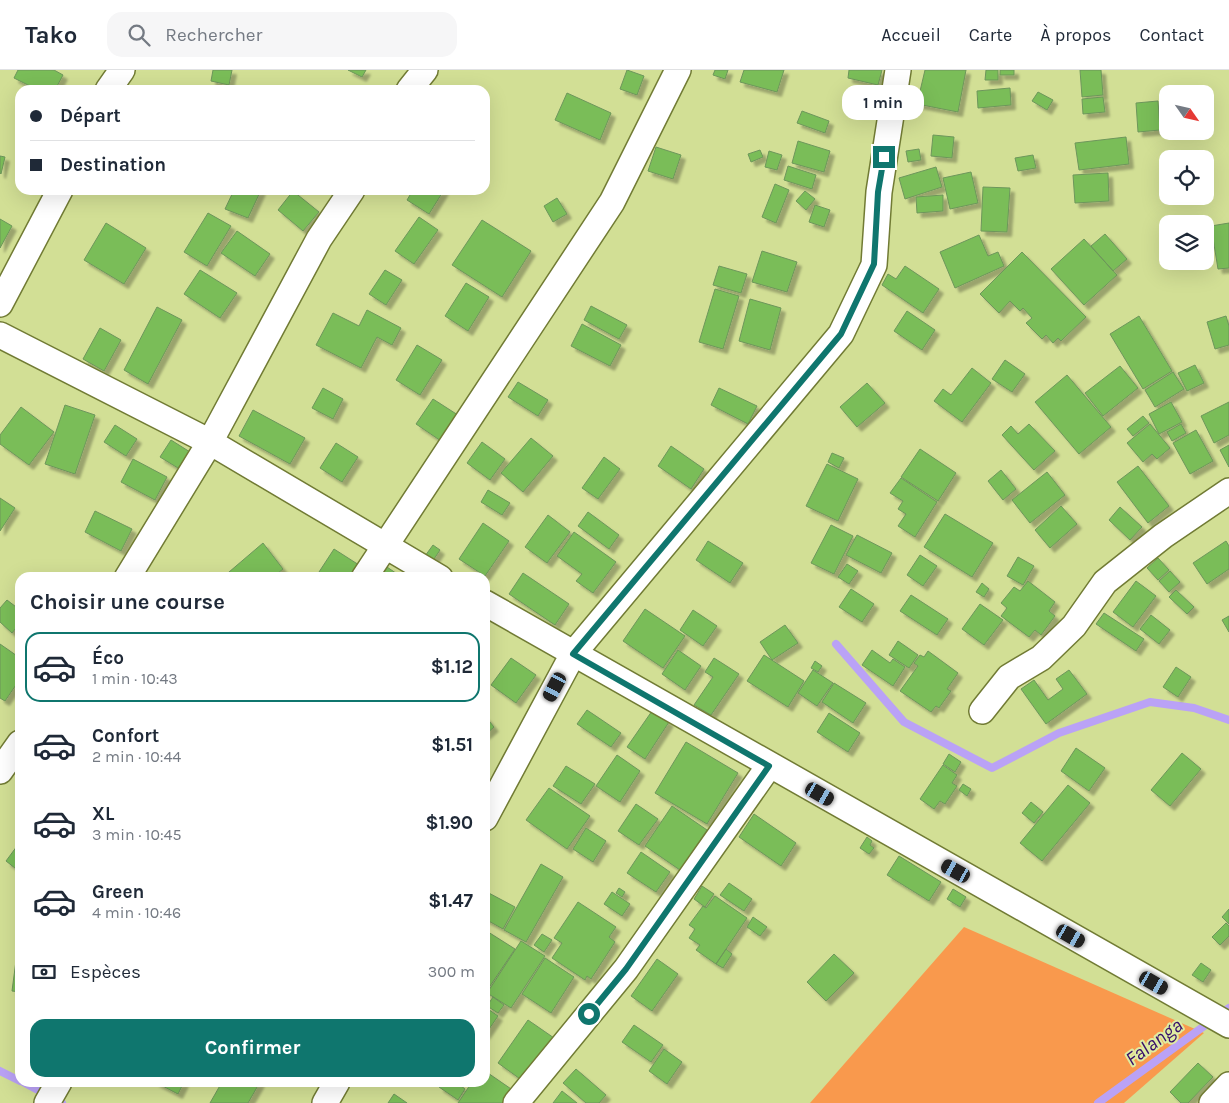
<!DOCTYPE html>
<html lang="fr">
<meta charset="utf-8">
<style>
:root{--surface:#fff;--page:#f6f6f7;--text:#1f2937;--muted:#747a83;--line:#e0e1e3;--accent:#0f766e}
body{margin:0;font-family:Karla,sans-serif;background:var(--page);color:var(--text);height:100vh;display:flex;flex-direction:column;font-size:19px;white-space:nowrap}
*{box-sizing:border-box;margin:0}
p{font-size:16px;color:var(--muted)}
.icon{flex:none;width:28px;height:28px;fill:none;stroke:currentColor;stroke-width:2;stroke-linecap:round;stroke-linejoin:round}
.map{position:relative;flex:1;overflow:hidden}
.drawer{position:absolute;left:15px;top:502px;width:475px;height:515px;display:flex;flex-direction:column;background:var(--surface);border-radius:15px;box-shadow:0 5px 20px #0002}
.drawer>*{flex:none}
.top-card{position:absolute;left:15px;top:15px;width:475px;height:110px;border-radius:15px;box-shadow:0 5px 20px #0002;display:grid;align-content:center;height:110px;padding:0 15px;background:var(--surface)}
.needle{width:32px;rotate:124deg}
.controls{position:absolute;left:1159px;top:15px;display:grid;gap:10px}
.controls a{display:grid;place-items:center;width:55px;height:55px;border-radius:10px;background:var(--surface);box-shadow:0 5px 20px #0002;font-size:25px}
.end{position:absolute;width:22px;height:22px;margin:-11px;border:6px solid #0f766e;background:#fff;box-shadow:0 0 0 2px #fff}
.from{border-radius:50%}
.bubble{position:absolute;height:35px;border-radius:15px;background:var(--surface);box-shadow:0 5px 20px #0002;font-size:16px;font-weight:700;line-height:35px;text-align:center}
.car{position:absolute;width:15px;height:30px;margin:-15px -8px;border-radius:6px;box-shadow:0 0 4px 1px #0007;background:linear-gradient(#222 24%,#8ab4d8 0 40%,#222 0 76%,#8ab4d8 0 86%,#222 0)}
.top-card b{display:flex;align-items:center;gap:18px;height:48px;font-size:19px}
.top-card b+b{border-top:1px solid var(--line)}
.top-card i{width:12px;height:12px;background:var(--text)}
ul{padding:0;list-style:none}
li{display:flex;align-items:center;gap:15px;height:70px;margin:0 10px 8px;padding:0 5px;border:2px solid transparent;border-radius:15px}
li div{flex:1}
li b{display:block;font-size:19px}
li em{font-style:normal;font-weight:700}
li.active{border-color:var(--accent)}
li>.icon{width:45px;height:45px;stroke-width:1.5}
h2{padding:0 15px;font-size:22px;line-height:60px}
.pay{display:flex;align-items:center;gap:12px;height:55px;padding:0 15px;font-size:19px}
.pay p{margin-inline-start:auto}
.action{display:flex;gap:10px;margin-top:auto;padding:10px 15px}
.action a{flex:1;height:58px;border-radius:15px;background:var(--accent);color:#fff;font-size:20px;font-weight:700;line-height:58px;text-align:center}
header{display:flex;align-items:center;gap:30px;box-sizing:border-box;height:70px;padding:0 25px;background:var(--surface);border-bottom:1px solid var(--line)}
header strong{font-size:24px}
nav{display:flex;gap:28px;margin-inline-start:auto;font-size:18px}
.search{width:350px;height:45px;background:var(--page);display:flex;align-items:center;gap:12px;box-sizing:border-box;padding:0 18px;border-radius:15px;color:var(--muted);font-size:19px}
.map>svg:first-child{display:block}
.green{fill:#f9994d}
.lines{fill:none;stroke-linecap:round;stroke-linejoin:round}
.stream{stroke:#baa2f6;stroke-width:8}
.building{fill:#7abd59;stroke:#6d965b;filter:url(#shadow)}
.street-casing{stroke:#717b34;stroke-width:28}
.street{stroke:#fff;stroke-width:25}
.route{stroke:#0f766e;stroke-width:6}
.labels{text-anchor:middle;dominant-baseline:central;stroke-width:4;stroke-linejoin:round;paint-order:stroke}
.water-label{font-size:20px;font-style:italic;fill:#370d6a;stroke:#dfeca2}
</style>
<header>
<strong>Tako</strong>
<div class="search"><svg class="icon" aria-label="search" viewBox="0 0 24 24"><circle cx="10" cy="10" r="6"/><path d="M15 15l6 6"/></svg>Rechercher</div>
<nav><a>Accueil</a><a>Carte</a><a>À propos</a><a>Contact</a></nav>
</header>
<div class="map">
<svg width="1229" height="1033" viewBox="0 0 1229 1033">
<defs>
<filter id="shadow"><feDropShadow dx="4.5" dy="4.5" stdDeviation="1" flood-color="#0004"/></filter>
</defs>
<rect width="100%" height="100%" fill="#d2df95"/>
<path class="green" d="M964 857 1204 963 1124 1033H810Z"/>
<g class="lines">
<path class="stream" d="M836 574 904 652 992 698 1059 663 1150 632 1194 638 1229 650
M0 1001 20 1011
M23 1012 62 1033
M1098 1033 1229 938"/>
</g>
<path class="building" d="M18 0H54L63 5 55 20H38L14 8Z
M213 0H232L229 15 211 11Z
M348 0H366L362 7Z
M627 0 644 6 637 25 620 19Z
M715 0H728L725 9 713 5Z
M744 0H784L777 22 740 12Z
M849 0H882L878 15 848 8Z
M925 0H966L958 42 917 34Z
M986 0H998V10H985Z
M1000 0H1014V5H1000Z
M1080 0H1101L1103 25 1082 27Z
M1010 18 1011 35 978 38 977 21Z
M1038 22 1053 30 1047 40 1032 31Z
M567 23 611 43 600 70 555 50Z
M1103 27 1105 42 1083 44 1082 29Z
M1158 31 1160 60 1138 62 1136 33Z
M802 41 829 51 825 63 797 53Z
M933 65 954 67 952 88 931 86Z
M1126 67 1129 94 1079 100 1075 73Z
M798 71 830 81 824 102 792 93Z
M656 77 681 85 673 109 648 101Z
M919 79 921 90 908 92 906 81Z
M760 80 763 87 751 92 748 84Z
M769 81 782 85 777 100 765 97Z
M1033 85 1036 98 1018 101 1015 88Z
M0 86 5 87 1 104 0 103Z
M788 96 816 105 812 119 784 110Z
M936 97 942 117 905 129 899 108Z
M971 102 978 133 950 139 943 108Z
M1108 103 1109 131 1075 133 1073 105Z
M775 114 789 120 776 153 762 147Z
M983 117 1010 118 1007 162 981 161Z
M234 120H261L248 148 225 139Z
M413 120H444L429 144 407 130Z
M293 121 319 142 303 161 278 140Z
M805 121 815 129 806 140 796 131Z
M943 125V141L917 143 916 127Z
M557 128 567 144 553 152 544 136Z
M815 135 830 140 824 157 809 152Z
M208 143 231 156 207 196 184 182Z
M419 147 438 160 414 194 395 181Z
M0 149 12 156 0 178Z
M482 150 531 181 502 227 452 195Z
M106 153 146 178 124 214 84 190Z
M1229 153V198L1218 199 1211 156Z
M237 161 270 184 255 206 221 183Z
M1105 164 1127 189 1113 201 1091 176Z
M979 165 988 186 998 182 1004 196 955 218 940 182Z
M1084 169 1117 205 1084 235 1051 199Z
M762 181 797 192 787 222 752 212Z
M1022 182 1086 247 1061 271 1058 268 1053 273 1046 265 1042 269 1026 253 1032 248 1023 238 1020 241 1010 231 999 243 980 224Z
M719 196 747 204 741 223 713 215Z
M905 196 939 219 923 243 882 215 888 204 896 209Z
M200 200 237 223 220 248 184 224Z
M385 200 402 210 386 235 369 224Z
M466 213 489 227 468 261 445 246Z
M715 219 739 226 723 279 699 272Z
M750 229 781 238 770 280 739 271Z
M591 236 627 255 619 269 584 250Z
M157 237 182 250 148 314 124 300Z
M367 240 401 258 392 275 377 267 361 298 316 275 333 243 359 256Z
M907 241 935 260 922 280 894 261Z
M1139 246 1172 301 1143 319 1110 264Z
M1226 246 1229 256V275L1215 279 1207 252Z
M582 254 621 275 610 296 571 276Z
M100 258 121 270 104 301 83 289Z
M417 275 442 290 420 325 396 310Z
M1005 290 1025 304 1012 322 992 309Z
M1195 295 1204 313 1187 321 1178 303Z
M1120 296 1138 318 1103 346 1085 323Z
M972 298 991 313 962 352 934 331 943 319 951 325Z
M1173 302 1184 319 1155 337 1145 320Z
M1067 305 1111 357 1079 384 1035 332Z
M518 312 548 330 538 346 508 327Z
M867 313 885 333 857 357 840 337Z
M323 318 343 329 333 349 312 338Z
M719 318 757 336 748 354 711 335Z
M433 329 461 347 444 373 416 354Z
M1171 332 1182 352 1159 364 1149 344Z
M1229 332V365L1214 373 1201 346Z
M65 335 95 345 75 404 45 394Z
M21 337 54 362 29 395 0 374V365Z
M253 340 305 368 290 394 239 366Z
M1143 346 1149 353 1133 366 1127 359Z
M1029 354 1055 381 1034 400 1002 365 1011 356 1018 364Z
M1150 354 1170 378 1157 389 1152 384 1143 392 1127 373Z
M1181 354 1186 363 1172 371 1167 362Z
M115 355 137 369 126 386 104 372Z
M1196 360 1213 391 1190 404 1173 373Z
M531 368 553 386 523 422 501 403Z
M171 370 190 382 178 398 160 387Z
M482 372 505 389 490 410 467 393Z
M336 373 358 387 342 412 320 398Z
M1229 375V397L1220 380Z
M671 376 704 399 691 419 658 396Z
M920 379 956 403 938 431 901 407Z
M832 383 844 388 839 398 828 392Z
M604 387 620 399 598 429 582 418Z
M133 389 167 407 155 430 121 412Z
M827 394 858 409 838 451 806 436Z
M1138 396 1169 436 1148 453 1117 412Z
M1001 400 1016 419 1003 430 988 411Z
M1047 402 1065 425 1030 453 1012 430Z
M901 408 937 432 915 467 898 456 906 444 898 439 903 431 890 423Z
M488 420 510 433 502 445 481 432Z
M0 428 15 438 0 461Z
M1061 436 1077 454 1050 478 1035 460Z
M1120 437 1142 457 1130 470 1109 450Z
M95 441 132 459 121 481 85 462Z
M588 442 619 465 609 479 578 456Z
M945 444 993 473 972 507 924 477Z
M548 445 570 462 547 493 525 477Z
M483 453 509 471 485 506 459 489Z
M831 455 853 466 834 504 811 493Z
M574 462 616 492 593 523 576 511 582 504 557 486Z
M857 465 892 483 881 503 846 485Z
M708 471 743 493 730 513 696 490Z
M1226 471 1229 476V499L1207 514 1193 493Z
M263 473 283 499 272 508H222Z
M433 475 440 480 432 492 425 486Z
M334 479 359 495 351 508H327L319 502Z
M920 485 937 496 923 516 907 505Z
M1018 487 1034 496 1023 515 1007 506Z
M1158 488 1169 500 1158 510 1147 498Z
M847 494 858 501 849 514 838 507Z
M387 497 403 508H381Z
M1170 501 1180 512 1169 522 1159 511Z
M523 503 569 534 555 555 509 524Z
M1028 511 1055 532 1049 541 1055 546 1041 565 1035 560 1029 567 1001 546 1007 538 1001 533 1014 517 1020 521Z
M1136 511 1156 526 1133 557 1113 542Z
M982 513 989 519 984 527 976 522Z
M851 519 874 534 862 552 839 537Z
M1176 520 1194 537 1187 544 1169 527Z
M911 525 948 549 937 565 900 541Z
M7 530 20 540V553L12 563 0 552V538Z
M980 534 1003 550 984 575 962 559Z
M645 539 685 566 663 598 623 571Z
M693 540 717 556 703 576 680 560Z
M1104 543 1144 569 1136 581 1096 554Z
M1151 545 1170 560 1159 574 1140 559Z
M1229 546V562L1222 550Z
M785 555 798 573 772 590 760 572Z
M898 571 918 585 909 598 889 585Z
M0 574 20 588V609L5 631 0 628Z
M678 580 701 596 685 620 662 604Z
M872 580 890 593 893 589 905 597 893 616 862 595Z
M928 581 958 603 947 619 951 621 939 638 936 636 931 642 900 621 918 596 914 593 920 585 924 587Z
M764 585 804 611 788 637 747 611Z
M511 588 536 605 516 633 491 615Z
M714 588 739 604 711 645 694 635 713 607 705 602Z
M815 591 822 596 818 602 811 598Z
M1176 597 1191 607 1178 627 1163 617Z
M813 600 833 613 817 636 798 623Z
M1069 600 1087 624 1046 654 1021 619 1034 610 1048 630 1063 619 1056 609Z
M834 613 866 633 853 653 822 632Z
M587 640 621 663 611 677 577 654Z
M652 641 669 652 645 689 627 677Z
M829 643 860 663 848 682 817 662Z
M485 646 494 657 485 665Z
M686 672 738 703 707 754 655 723Z
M1076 678 1105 698 1089 721 1061 701Z
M1182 683 1201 699 1170 736 1151 720Z
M949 684 961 692 955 702 943 694Z
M617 685 640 701 620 732 596 716Z
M943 695 957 705 952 713 957 716 945 734 940 731 934 739 920 729Z
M566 696 595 714 581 734 553 716Z
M963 714 971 719 967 726 959 720Z
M1068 715 1090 733 1042 791 1020 773Z
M549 718 590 746 567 779 526 750Z
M1031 732 1043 742 1034 753 1022 743Z
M636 734 658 749 639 775 618 761Z
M672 736 707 760 680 800 645 776Z
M754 744 796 773 781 796 739 767Z
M586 758 606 771 593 792 573 779Z
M867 767 872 771 870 775 874 778 869 784 860 778Z
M20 772V802L6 791Z
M641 782 670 802 656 822 627 803Z
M899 786 941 812 929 831 887 805Z
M541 794 563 807 526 872 504 860Z
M729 813 752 829 744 841 720 825Z
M702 816 714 824 705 837 694 829Z
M619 818 625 822 622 827 616 823Z
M953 819 966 827 960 837 947 829Z
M485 821 515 837 503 859 485 849Z
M612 822 630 834 622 846 604 834Z
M715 826 747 848 716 894 696 880 700 875 689 868 695 859 689 855 703 836 706 838Z
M578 832 616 857 609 867 615 872 591 909 587 906 585 910 552 888 562 873 554 868Z
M1229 839V854L1222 847Z
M753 847 767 857 760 866 747 857Z
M1226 853 1229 856V866L1220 875 1212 867Z
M485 860 515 879 486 922 485 921Z
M542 864 552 870 544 882 534 875Z
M521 871 545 886 511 938 487 923Z
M726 879 732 884 723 898 716 894Z
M17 883H20V922L12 921Z
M834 884 854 903 826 931 807 912Z
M545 888 574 907 551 943 522 924Z
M657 889 678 904 652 941 631 926Z
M1201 893 1211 900 1203 912 1192 905Z
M493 927 504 935 498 943 487 936Z
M485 937 498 946 485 965Z
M528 950 554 968 523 1011 498 993Z
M634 955 663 975 651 992 622 972Z
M664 979 682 992 667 1014 649 1001Z
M1198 993 1213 1007 1188 1033H1181L1170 1022Z
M576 999 606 1025 599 1033H586L563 1013Z
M485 1001 514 1021 505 1033H458L472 1012H485Z
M155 1012H184L178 1024Z
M222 1012H260L248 1033H210Z
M442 1012H456L465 1019 458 1030 439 1017Z
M562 1021 577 1033H553Z
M394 1024 407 1033H388Z"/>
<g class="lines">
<g class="street-casing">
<path id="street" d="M108 20 122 0
M409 20 425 0
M0 234 60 120
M0 265 210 372 440 508
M127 508 210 372 319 169 352 120
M364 508 612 132 678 0
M485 533 1229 955
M982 641 1009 607 1041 588 1074 556 1105 512 1163 466 1229 421
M0 701 20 673
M485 748 573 584 841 264 874 195 879 122 898 0
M47 1033 59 1012
M325 1033 337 1012
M516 1033 626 899 769 696
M1212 1033 1229 1015"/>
</g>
<use href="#street" class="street"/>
</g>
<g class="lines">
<path class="route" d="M589 944 626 899 769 696 573 584 841 264 874 194 878 122 884 87"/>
</g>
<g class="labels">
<g class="water-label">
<text transform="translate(1154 972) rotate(-36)">Falanga</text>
</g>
</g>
</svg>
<div class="controls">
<a><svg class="needle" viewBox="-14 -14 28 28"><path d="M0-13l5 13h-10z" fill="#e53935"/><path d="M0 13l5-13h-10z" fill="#747a83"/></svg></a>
<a><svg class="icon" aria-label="locate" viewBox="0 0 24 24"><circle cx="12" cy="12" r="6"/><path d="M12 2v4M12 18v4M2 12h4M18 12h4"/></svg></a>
<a><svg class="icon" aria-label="layers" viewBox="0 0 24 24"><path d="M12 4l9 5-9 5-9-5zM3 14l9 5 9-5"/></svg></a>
</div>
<i class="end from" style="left:589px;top:944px"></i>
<i class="end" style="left:884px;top:87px"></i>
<div class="bubble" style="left:842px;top:15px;width:82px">1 min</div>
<i class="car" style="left:555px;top:617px;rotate:208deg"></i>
<i class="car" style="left:820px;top:724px;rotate:120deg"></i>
<i class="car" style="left:956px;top:801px;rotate:299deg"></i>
<i class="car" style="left:1071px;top:866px;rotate:120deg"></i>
<i class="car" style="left:1154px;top:913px;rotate:120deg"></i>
<div class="top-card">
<b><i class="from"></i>Départ</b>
<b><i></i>Destination</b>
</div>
<section class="drawer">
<h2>Choisir une course</h2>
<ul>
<li class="active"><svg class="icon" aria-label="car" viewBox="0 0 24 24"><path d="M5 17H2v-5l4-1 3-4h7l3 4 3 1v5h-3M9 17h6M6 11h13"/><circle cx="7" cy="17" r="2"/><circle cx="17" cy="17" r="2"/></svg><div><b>Éco</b><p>1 min · 10:43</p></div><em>$1.12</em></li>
<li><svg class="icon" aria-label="car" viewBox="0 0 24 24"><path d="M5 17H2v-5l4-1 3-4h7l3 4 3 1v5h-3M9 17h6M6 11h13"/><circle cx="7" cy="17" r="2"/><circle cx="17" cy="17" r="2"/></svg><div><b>Confort</b><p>2 min · 10:44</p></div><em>$1.51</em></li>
<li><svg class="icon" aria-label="car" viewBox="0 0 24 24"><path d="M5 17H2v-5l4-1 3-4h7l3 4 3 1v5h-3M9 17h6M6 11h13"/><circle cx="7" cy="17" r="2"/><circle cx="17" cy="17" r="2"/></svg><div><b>XL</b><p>3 min · 10:45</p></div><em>$1.90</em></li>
<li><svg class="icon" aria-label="car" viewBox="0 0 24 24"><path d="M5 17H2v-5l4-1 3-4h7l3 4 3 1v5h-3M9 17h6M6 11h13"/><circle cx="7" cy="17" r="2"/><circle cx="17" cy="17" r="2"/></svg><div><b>Green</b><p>4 min · 10:46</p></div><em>$1.47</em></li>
</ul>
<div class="pay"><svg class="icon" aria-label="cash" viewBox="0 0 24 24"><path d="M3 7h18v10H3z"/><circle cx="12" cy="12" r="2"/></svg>Espèces<p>300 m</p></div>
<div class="action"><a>Confirmer</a></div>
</section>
</div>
